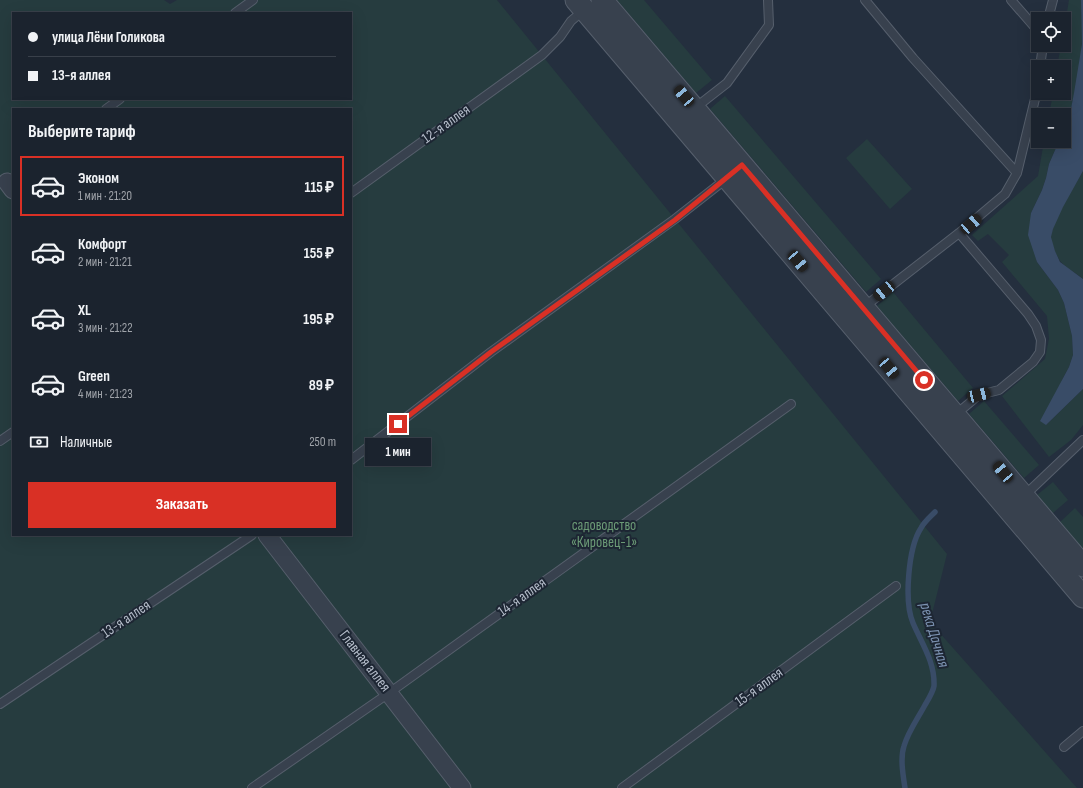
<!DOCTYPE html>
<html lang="ru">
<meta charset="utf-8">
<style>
:root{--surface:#1b232e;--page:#242b36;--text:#f1f3f6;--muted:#a0a4aa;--line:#39404a;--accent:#d93025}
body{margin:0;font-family:"Sofia Sans Condensed",sans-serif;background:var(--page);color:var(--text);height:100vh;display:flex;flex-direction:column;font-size:15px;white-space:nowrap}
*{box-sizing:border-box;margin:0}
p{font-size:13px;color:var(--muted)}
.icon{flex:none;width:22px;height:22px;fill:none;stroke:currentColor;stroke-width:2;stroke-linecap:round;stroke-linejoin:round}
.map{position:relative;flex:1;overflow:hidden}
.sheet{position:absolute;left:12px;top:108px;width:340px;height:428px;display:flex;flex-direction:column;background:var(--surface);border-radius:0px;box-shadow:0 4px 16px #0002,0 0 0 1px var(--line)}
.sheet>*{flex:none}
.guide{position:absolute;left:12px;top:12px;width:340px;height:88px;border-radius:0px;box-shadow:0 4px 16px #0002,0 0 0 1px var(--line);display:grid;align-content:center;height:88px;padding:0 16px;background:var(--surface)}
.tools{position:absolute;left:1031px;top:12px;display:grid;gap:8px}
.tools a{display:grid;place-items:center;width:40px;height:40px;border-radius:0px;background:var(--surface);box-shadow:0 4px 16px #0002,0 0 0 1px var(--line);font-size:20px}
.end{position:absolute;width:18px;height:18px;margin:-9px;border:5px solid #d93025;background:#fff;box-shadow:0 0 0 2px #fff}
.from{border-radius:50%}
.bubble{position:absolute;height:28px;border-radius:0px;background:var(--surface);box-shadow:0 4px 16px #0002,0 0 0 1px var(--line);font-size:13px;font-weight:700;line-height:28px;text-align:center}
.car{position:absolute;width:12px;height:24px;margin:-12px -6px;border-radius:5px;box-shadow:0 0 3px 1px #0007;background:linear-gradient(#222 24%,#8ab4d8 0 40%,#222 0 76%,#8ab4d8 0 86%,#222 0)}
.guide b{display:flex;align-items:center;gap:14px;height:38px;font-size:15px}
.guide b+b{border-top:1px solid var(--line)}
.guide i{width:10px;height:10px;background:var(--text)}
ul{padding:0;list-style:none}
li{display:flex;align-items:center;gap:12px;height:60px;margin:0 8px 6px;padding:0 8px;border:2px solid transparent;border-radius:0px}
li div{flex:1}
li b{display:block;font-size:15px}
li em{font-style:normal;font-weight:700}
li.on{border-color:var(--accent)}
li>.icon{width:36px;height:36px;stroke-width:1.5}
h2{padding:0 16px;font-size:18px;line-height:48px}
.pay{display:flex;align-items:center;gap:10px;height:44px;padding:0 16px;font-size:15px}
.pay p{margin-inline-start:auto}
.button{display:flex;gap:8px;margin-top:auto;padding:8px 16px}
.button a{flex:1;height:46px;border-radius:0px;background:var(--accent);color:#fff;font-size:16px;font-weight:700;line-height:46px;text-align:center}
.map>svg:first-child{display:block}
.green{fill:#263c3f;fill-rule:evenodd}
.water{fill:#394c67}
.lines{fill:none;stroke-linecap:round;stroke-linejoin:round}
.stream{stroke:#394c67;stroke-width:5.5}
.service-casing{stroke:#565f6c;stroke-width:10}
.minor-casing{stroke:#565f6c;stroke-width:19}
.tertiary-casing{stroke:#565f6c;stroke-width:23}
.service{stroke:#38414e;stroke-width:8}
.minor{stroke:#38414e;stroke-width:17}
.tertiary{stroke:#38414e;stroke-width:21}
.route{stroke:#d93025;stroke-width:5}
.labels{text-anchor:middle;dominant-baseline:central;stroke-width:4;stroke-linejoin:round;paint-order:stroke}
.street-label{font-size:15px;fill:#b4bcc9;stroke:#1d2633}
.park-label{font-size:15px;fill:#6b9a76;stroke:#1d2633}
.water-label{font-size:16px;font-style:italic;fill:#7c92b1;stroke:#1d2633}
</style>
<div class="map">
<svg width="1083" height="788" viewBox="0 0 1083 788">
<rect width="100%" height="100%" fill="#242f3e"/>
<path class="green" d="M0 0H164L170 4 177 0H497L947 554 930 622 1077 788H0ZM13 13H351V99H13ZM13 109H351V535H13Z
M617 0H644L712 80 696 93Z
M1069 0H1081C1081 14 1083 29 1082 43 1081 71 1073 105 1064 131V115H1049L1053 93H1064V67H1057L1061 45H1064V30Z
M725 96 881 279 866 292 710 109Z
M867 139 912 189 890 209 846 158Z
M1044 141H1059L1049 164 1046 178 1042 190 1031 213 1037 262 1058 290 1064 303 1072 336 1073 355 1069 367 1063 378 1046 425 1083 389V425L1071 440 1049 457 1002 396 1045 359 1049 339 1047 316 1002 262 1009 255 988 234 978 241 972 235 1038 176Z
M1083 171V279C1077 273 1068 270 1061 262 1057 257 1051 244 1051 237 1051 223 1076 184 1083 171Z
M893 292 973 388 958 401 877 306Z
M984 401 1039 465 1024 478 969 414Z
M1053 482 1068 500 1053 513 1037 495Z
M1075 508 1083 517V549L1060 522Z"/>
<path class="water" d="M1081 0H1083V171L1063 207 1053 229 1051 237 1055 251 1060 262 1083 279V389L1046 425 1040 421 1069 367 1073 355 1072 336 1064 303 1058 290 1037 262 1028 235 1031 213 1042 190 1046 178 1049 164 1059 141H1064V131L1070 114 1074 93 1082 44Z"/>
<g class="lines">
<path class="stream" d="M905 788C903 775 900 758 904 746 908 732 918 718 925 705 928 700 933 692 934 686 935 662 922 644 913 623 904 602 908 548 921 528 924 522 930 517 935 512"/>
<g class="service-casing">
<path id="service" d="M865 0 913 58 1017 173
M1011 0 1038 31
M235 13 253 0
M1048 19 1053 0
M1040 67 1043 45
M695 108 727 83 769 25 768 0
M106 109 120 99
M351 193 542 55 560 37 571 21 584 10
M864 307 959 233 1005 194 1017 173 1035 99 1038 78
M955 415 979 395 999 390 1033 362 1040 352 1041 340 1036 326 1028 314 959 233
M0 441 13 432
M351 460 491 352 675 219 726 179
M1024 496 1083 440
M0 704 252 535
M1064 747 1083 731
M252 788 389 693 791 404
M622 788 896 586"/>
</g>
<g class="minor-casing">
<path id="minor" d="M7 182 13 190
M267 535 462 788"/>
</g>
<g class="tertiary-casing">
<path id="tertiary" d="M576 0 1083 597
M602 0 1083 566"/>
</g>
<use href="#service" class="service"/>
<use href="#minor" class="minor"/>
<use href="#tertiary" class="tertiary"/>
</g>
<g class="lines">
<path class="route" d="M398 424 491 352 675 220 742 165 924 380"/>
</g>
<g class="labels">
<g class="street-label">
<text transform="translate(446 124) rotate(-36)">12-я аллея</text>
<text transform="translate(522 597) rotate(-36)">14-я аллея</text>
<text transform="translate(126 619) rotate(-34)">13-я аллея</text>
<text transform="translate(365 661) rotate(52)">Главная аллея</text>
<text transform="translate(759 687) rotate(-36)">15-я аллея</text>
</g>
<g class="park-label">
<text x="604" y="525">садоводство<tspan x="604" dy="17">«Кировец-1»</tspan></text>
</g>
<g class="water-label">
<text transform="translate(934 635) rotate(73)">река Дачная</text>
</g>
</g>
</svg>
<div class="tools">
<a><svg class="icon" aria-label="locate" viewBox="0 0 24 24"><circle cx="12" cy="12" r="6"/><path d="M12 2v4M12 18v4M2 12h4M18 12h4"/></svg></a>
<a>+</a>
<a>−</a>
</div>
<i class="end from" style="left:924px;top:380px"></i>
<i class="end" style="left:398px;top:424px"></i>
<div class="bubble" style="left:365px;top:438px;width:66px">1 мин</div>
<i class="car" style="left:684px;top:96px;rotate:320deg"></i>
<i class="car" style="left:971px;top:224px;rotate:49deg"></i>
<i class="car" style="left:798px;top:261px;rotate:140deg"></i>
<i class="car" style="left:884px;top:291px;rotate:231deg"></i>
<i class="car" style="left:889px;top:368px;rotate:140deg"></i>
<i class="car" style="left:979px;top:395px;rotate:77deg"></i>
<i class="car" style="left:1003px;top:472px;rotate:320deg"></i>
<div class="guide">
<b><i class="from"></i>улица Лёни Голикова</b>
<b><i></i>13-я аллея</b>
</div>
<section class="sheet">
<h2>Выберите тариф</h2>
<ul>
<li class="on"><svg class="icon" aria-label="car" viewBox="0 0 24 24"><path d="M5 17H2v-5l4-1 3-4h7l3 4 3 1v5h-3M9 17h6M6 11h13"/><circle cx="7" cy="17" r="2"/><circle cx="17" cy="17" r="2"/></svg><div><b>Эконом</b><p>1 мин · 21:20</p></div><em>115 ₽</em></li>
<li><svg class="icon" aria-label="car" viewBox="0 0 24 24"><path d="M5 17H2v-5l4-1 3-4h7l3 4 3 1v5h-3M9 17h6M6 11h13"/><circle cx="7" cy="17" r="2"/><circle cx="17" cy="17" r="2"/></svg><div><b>Комфорт</b><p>2 мин · 21:21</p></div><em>155 ₽</em></li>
<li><svg class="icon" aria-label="car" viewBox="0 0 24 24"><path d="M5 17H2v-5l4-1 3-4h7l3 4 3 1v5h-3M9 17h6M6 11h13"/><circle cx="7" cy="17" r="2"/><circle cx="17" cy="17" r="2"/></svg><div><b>XL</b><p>3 мин · 21:22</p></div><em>195 ₽</em></li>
<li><svg class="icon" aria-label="car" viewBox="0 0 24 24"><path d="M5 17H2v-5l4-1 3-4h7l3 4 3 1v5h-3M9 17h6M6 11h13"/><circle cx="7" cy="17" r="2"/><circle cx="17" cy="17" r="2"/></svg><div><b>Green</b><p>4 мин · 21:23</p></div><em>89 ₽</em></li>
</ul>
<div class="pay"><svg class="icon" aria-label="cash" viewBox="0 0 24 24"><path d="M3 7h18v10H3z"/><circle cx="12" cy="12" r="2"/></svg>Наличные<p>250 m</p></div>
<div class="button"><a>Заказать</a></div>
</section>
</div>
